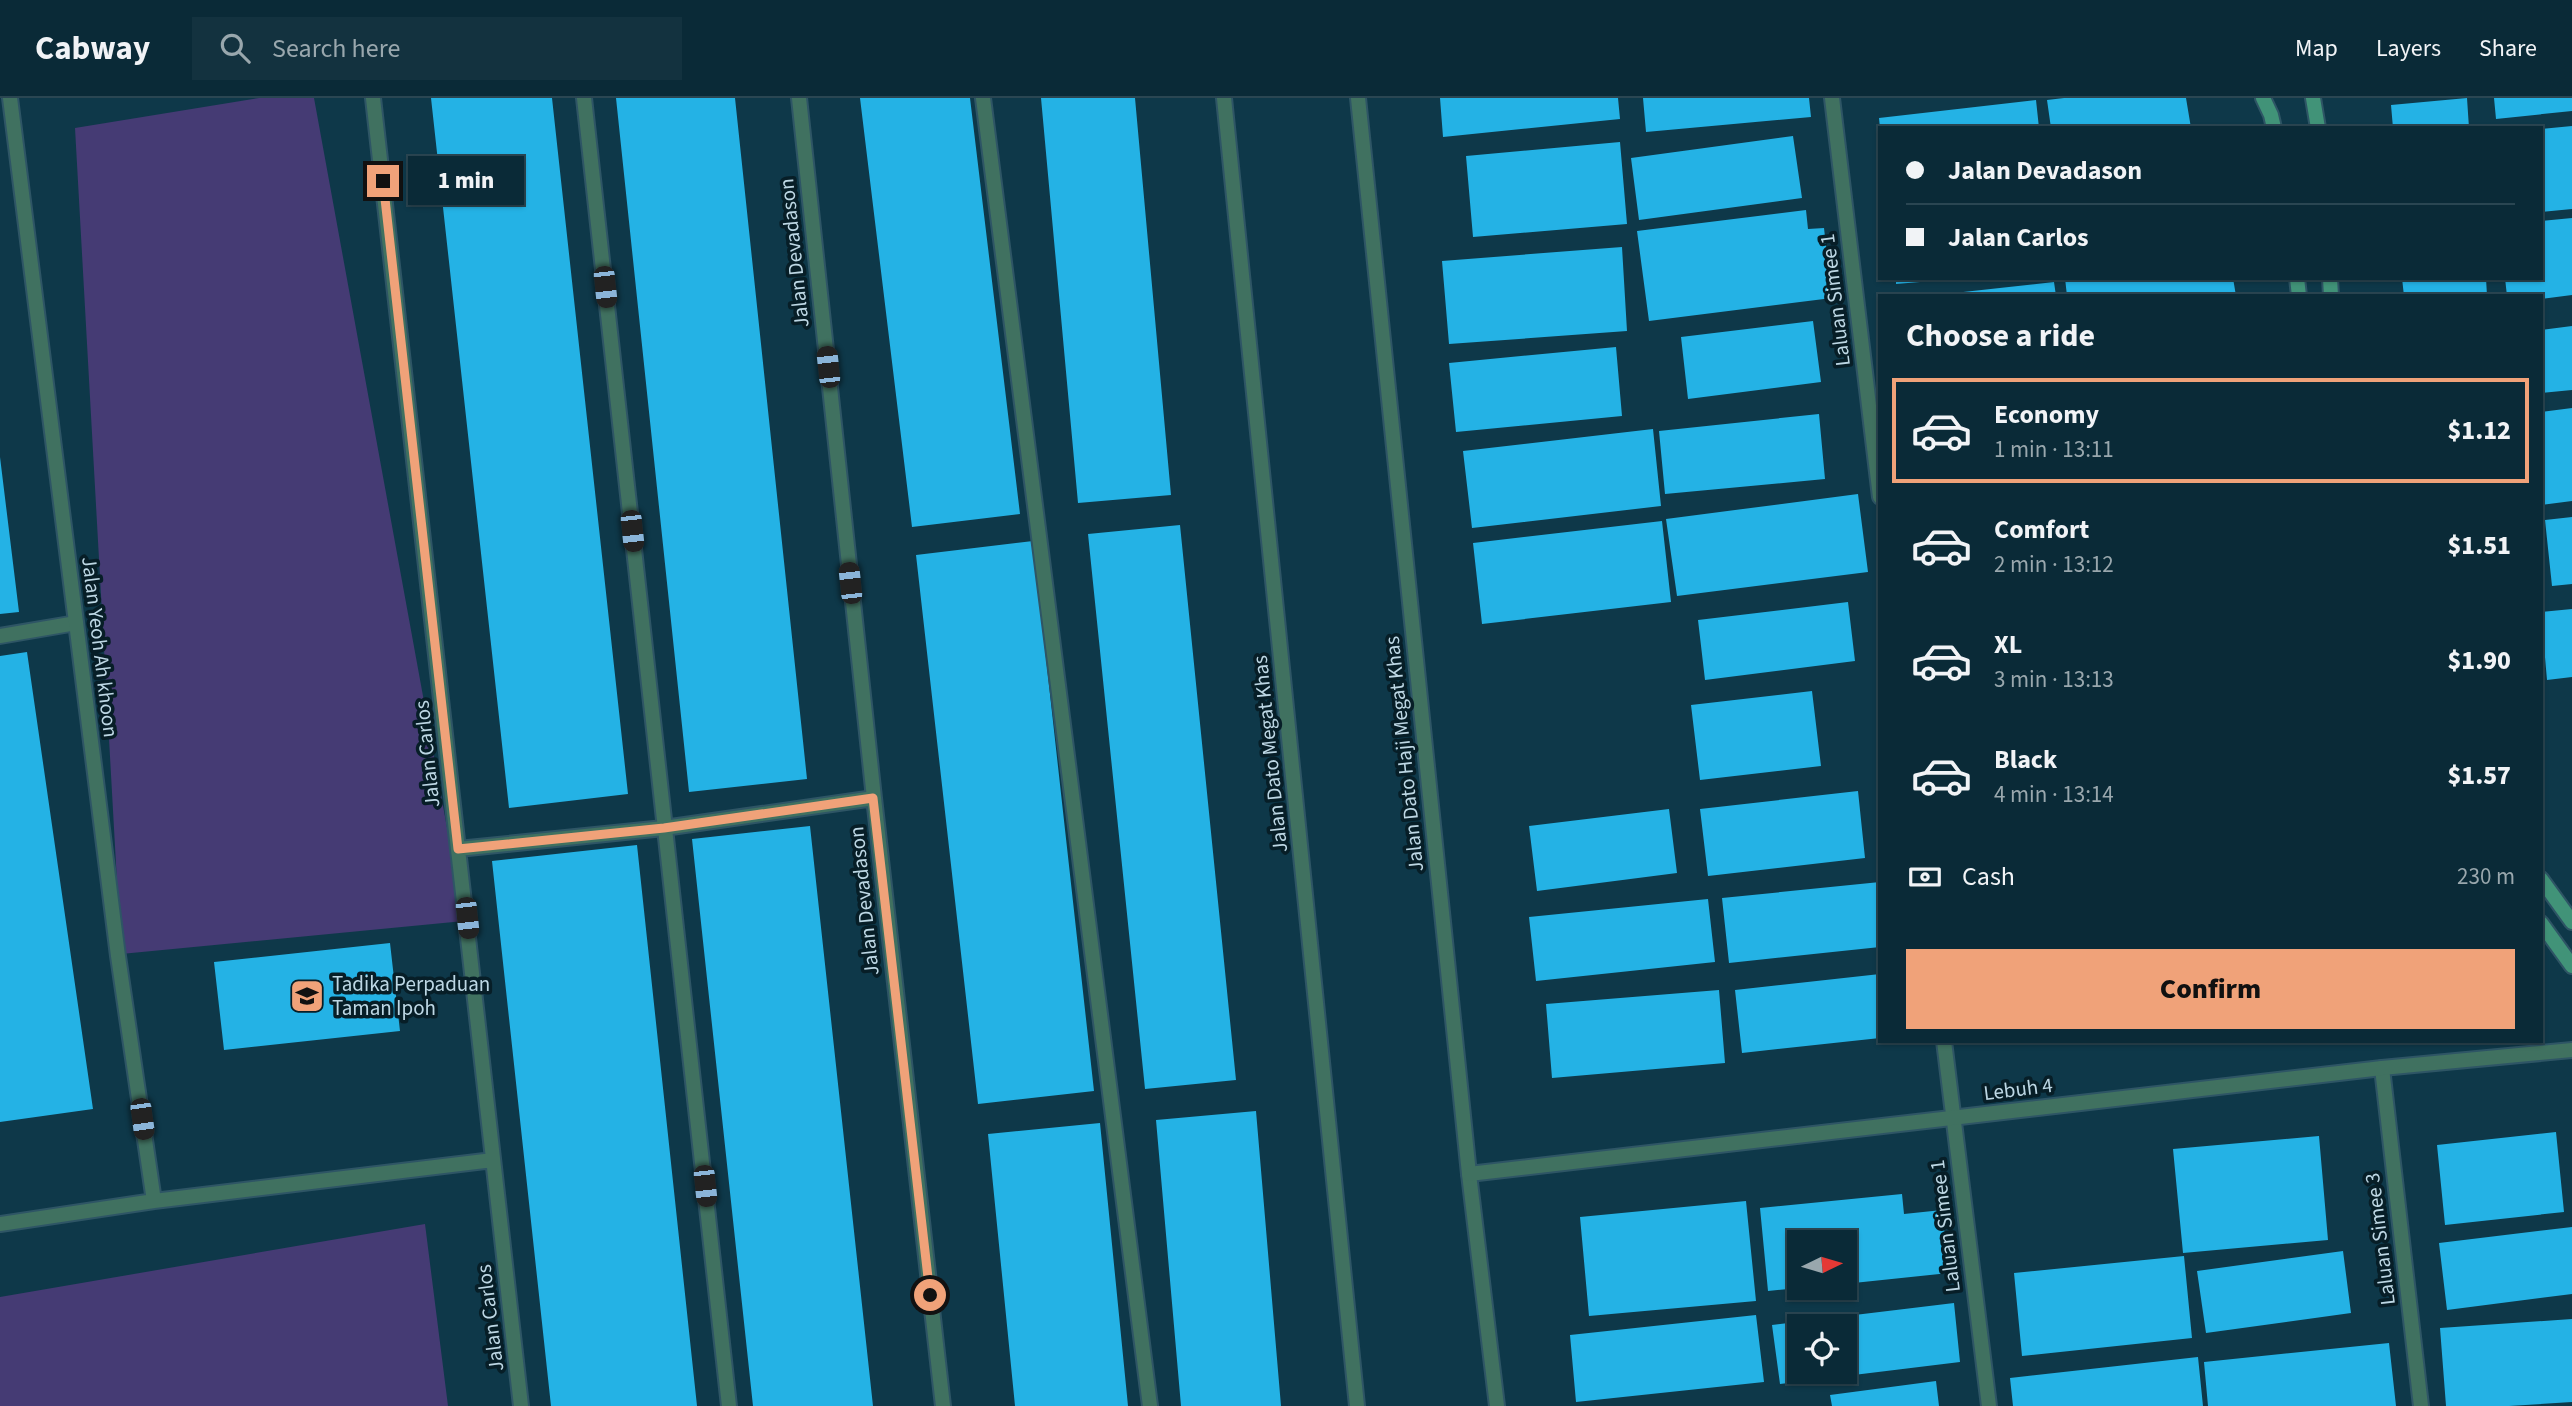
<!DOCTYPE html>
<meta charset="utf-8">
<style>
:root{--surface:#0a2a37;--page:#13323f;--text:#f1f3f6;--muted:#99a7ad;--line:#2a4652;--accent:#f0a279}
body{margin:0;font-family:"Source Sans 3",sans-serif;background:var(--page);color:var(--text);height:100vh;display:flex;flex-direction:column;font-size:26px;white-space:nowrap}
*{box-sizing:border-box;margin:0}
p{font-size:23px;color:var(--muted)}
.icon{flex:none;width:38px;height:38px;fill:none;stroke:currentColor;stroke-width:2;stroke-linecap:round;stroke-linejoin:round}
.map{position:relative;flex:1;overflow:hidden}
.drawer{position:absolute;left:1878px;top:196px;width:665px;height:749px;display:flex;flex-direction:column;background:var(--surface);border-radius:0px;box-shadow:0 2px 5px #0004,0 0 0 2px var(--line)}
.drawer>*{flex:none}
.guide{position:absolute;left:1878px;top:28px;width:665px;height:154px;border-radius:0px;box-shadow:0 2px 5px #0004,0 0 0 2px var(--line);display:grid;align-content:center;height:154px;padding:0 28px;background:var(--surface)}
.needle{width:46px;rotate:85deg}
.tools{position:absolute;left:1787px;top:1132px;display:grid;gap:14px}
.tools a{display:grid;place-items:center;width:70px;height:70px;border-radius:0px;background:var(--surface);box-shadow:0 2px 5px #0004,0 0 0 2px var(--line);font-size:35px}
.end{position:absolute;width:32px;height:32px;margin:-16px;border:9px solid #f0a279;background:#111;box-shadow:0 0 0 4px #111}
.from{border-radius:50%}
.bubble{position:absolute;height:49px;border-radius:0px;background:var(--surface);box-shadow:0 2px 5px #0004,0 0 0 2px var(--line);font-size:23px;font-weight:800;line-height:49px;text-align:center}
.car{position:absolute;width:21px;height:42px;margin:-21px -10px;border-radius:9px;box-shadow:0 0 5px 2px #0007;background:linear-gradient(#222 24%,#8ab4d8 0 40%,#222 0 76%,#8ab4d8 0 86%,#222 0)}
.guide b{display:flex;align-items:center;gap:24px;height:66px;font-size:26px}
.guide b+b{border-top:2px solid var(--line)}
.guide i{width:18px;height:18px;background:var(--text)}
ul{padding:0;list-style:none}
li{display:flex;align-items:center;gap:21px;height:105px;margin:0 14px 10px;padding:0 14px;border:4px solid transparent;border-radius:0px}
li div{flex:1}
li b{display:block;font-size:26px}
li em{font-style:normal;font-weight:800}
li.on{border-color:var(--accent)}
li>.icon{width:63px;height:63px;stroke-width:1.5}
h2{padding:0 28px;font-size:32px;line-height:84px}
.pay{display:flex;align-items:center;gap:18px;height:77px;padding:0 28px;font-size:26px}
.pay p{margin-inline-start:auto}
.cta{display:flex;gap:14px;margin-top:auto;padding:14px 28px}
.cta a{flex:1;height:80px;border-radius:0px;background:var(--accent);color:#111;font-size:28px;font-weight:800;line-height:80px;text-align:center}
header{display:flex;align-items:center;gap:42px;box-sizing:border-box;height:98px;padding:0 35px;background:var(--surface);border-bottom:2px solid var(--line)}
header strong{font-size:33px}
nav{display:flex;gap:38px;margin-inline-start:auto;font-size:24px}
.search{width:490px;height:63px;background:var(--page);display:flex;align-items:center;gap:18px;box-sizing:border-box;padding:0 24px;border-radius:0px;color:var(--muted);font-size:26px}
.map>svg:first-child{display:block}
.green{fill:#453b74}
.building{fill:#24b2e5;fill-rule:evenodd}
.lines{fill:none;stroke-linecap:round;stroke-linejoin:round}
.service-casing{stroke:#2e5565;stroke-width:18}
.minor-casing{stroke:#2e5565;stroke-width:18}
.tertiary-casing{stroke:#2e5565;stroke-width:18}
.secondary-casing{stroke:#2e5565;stroke-width:18}
.service{stroke:#407160;stroke-width:14}
.minor{stroke:#407160;stroke-width:14}
.tertiary{stroke:#407160;stroke-width:14}
.secondary{stroke:#419378;stroke-width:14}
.route{stroke:#f0a279;stroke-width:9}
.labels{text-anchor:middle;dominant-baseline:central;stroke-width:7;stroke-linejoin:round;paint-order:stroke}
.street-label{font-size:21px;fill:#bdd7e4;stroke:#071e27}
.poi-label{font-size:21px;fill:#bdd7e4;stroke:#071e27;text-anchor:start}
</style>
<header>
<strong>Cabway</strong>
<div class="search"><svg class="icon" aria-label="search" viewBox="0 0 24 24"><circle cx="10" cy="10" r="6"/><path d="M15 15l6 6"/></svg>Search here</div>
<nav><a>Map</a><a>Layers</a><a>Share</a></nav>
</header>
<div class="map">
<svg width="2572" height="1308" viewBox="0 0 2572 1308">
<rect width="100%" height="100%" fill="#0e3849"/>
<path class="green" d="M259 0H314L464 823 121 856 75 30Z
M425 1126 448 1308H0V1199Z"/>
<path class="building" d="M431 0H552L628 696 509 710Z
M616 0H735L807 681 689 694Z
M860 0H970L1020 416 912 429Z
M1041 0H1135L1171 397 1078 405Z
M1440 0H1618L1620 21 1443 39Z
M1643 0H1809L1811 19 1646 34Z
M2064 0H2186L2191 30H2051L2047 2Z
M2467 0 2469 30H2393L2391 7Z
M2494 0H2572V13L2496 21Z
M2036 2 2039 30H1880L1879 20Z
M2572 28V111L2541 114V31Z
M1793 38 1802 100 1639 122 1631 60Z
M1620 44 1627 126 1473 139 1466 58Z
M1806 112 1808 131 1824 130 1832 200 1649 223 1637 133Z
M2572 120V197L2541 201V198H2507L2505 180H2541V123Z
M1622 149 1627 233 1449 246 1442 163Z
M1896 180H1944V182L1896 186Z
M2065 180H2233L2236 198H2067Z
M2402 180H2486L2487 198H2404Z
M2054 184 2056 198H1946L1945 196Z
M1813 223 1821 284 1688 301 1681 239Z
M2572 228V292L2541 295V232Z
M1616 249 1622 318 1456 334 1449 265Z
M2572 310V403L2541 407V314Z
M1819 316 1825 381 1665 396 1659 333Z
M1653 331 1661 408 1472 430 1463 353Z
M0 359 19 514 0 516Z
M1858 396 1868 474 1677 498 1666 421Z
M2572 419V486L2552 488 2545 422Z
M1662 423 1671 504 1482 526 1473 445Z
M1180 427 1236 982 1145 991 1088 436Z
M1033 443 1094 993 978 1006 916 457Z
M1848 504 1855 563 1705 582 1698 522Z
M2572 511V579L2547 582 2541 514Z
M27 554 93 1011 0 1024V558Z
M1812 593 1821 668 1700 682 1691 607Z
M1858 693 1865 760 1708 778 1700 711Z
M1669 711 1677 775 1537 793 1529 728Z
M810 728 873 1308H753L692 741Z
M637 747 697 1308H551L492 763Z
M1880 784V849L1729 865 1722 800Z
M1708 801 1715 864 1536 883 1529 819Z
M390 845 400 933 224 952 214 864Z
M1880 876V940L1742 955 1735 892Z
M1719 892 1725 965 1552 980 1546 906Z
M1256 1013 1281 1308H1181L1156 1022Z
M1100 1025 1128 1308H1015L988 1036Z
M2556 1034 2564 1114 2445 1127 2437 1047Z
M2319 1038 2328 1142 2183 1155 2173 1051Z
M1902 1096 1904 1116 1942 1112 1949 1175 1844 1186V1144H1799V1190L1768 1193 1760 1110Z
M1746 1103 1756 1203 1589 1218 1580 1119Z
M2572 1129V1196L2447 1212 2439 1145Z
M2343 1153 2351 1215 2206 1235 2197 1173Z
M2184 1158 2192 1240 2022 1258 2014 1175Z
M1954 1205 1960 1264 1780 1286 1772 1227ZM1799 1228H1844V1274H1799Z
M1756 1217 1764 1284 1576 1304 1570 1237Z
M2572 1221V1304L2509 1308H2446L2440 1230Z
M2389 1245 2396 1308H2208L2204 1264Z
M2198 1259 2203 1308H2013L2010 1280Z
M1936 1283 1939 1308H1832L1830 1297Z"/>
<g class="lines">
<g class="service-casing">
<path id="service" d="M584 0 729 1308
M983 0 1150 1308
M0 538 76 525"/>
</g>
<g class="minor-casing">
<path id="minor" d="M10 0 118 858 154 1103
M373 0 521 1308
M799 0 874 700 943 1308
M1224 0 1357 1308
M1832 0 1880 399
M458 751 664 730 874 700
M1944 943 1989 1308
M2382 970 2421 1308
M1469 1076 1497 1308
M0 1126 154 1103 493 1062"/>
</g>
<g class="tertiary-casing">
<path id="tertiary" d="M1358 0 1469 1076 2382 970 2572 952"/>
</g>
<g class="secondary-casing">
<path id="secondary" d="M2263 0 2271 17 2274 30
M2313 0 2318 30
M2297 180 2299 198
M2330 180 2331 198
M2541 781 2572 824
M2541 825 2572 868"/>
</g>
<use href="#service" class="service"/>
<use href="#minor" class="minor"/>
<use href="#tertiary" class="tertiary"/>
<use href="#secondary" class="secondary"/>
</g>
<g class="lines">
<path class="route" d="M383 83 458 751 664 730 873 700 930 1197"/>
</g>
<defs>
<g id="school-square" transform="scale(1.75)"><rect x="-9" y="-9" width="18" height="18" rx="4" fill="#f0a279" stroke="#071e27"/><path d="M0-5L7-2L0 1L-7-2ZM-4 1L0 2.5L4 1V4Q0 6-4 4Z" fill="#111"/></g>
</defs>
<g fill-rule="evenodd">
<use href="#school-square" x="307" y="898"/>
</g>
<g class="labels">
<g class="street-label">
<text transform="translate(794 155) rotate(-96)">Jalan Devadason</text>
<text transform="translate(1835 202) rotate(-97)">Laluan Simee 1</text>
<text transform="translate(100 549) rotate(83)">Jalan Yeoh Ah khoon</text>
<text transform="translate(427 656) rotate(-96)">Jalan Carlos</text>
<text transform="translate(1270 656) rotate(-96)">Jalan Dato Megat Khas</text>
<text transform="translate(1404 656) rotate(-96)">Jalan Dato Haji Megat Khas</text>
<text transform="translate(864 803) rotate(-96)">Jalan Devadason</text>
<text transform="translate(2018 991) rotate(-7)">Lebuh 4</text>
<text transform="translate(1945 1128) rotate(-97)">Laluan Simee 1</text>
<text transform="translate(2380 1141) rotate(-97)">Laluan Simee 3</text>
<text transform="translate(490 1220) rotate(-97)">Jalan Carlos</text>
</g>
<g class="poi-label">
<text x="332" y="886">Tadika Perpaduan<tspan x="332" dy="24">Taman Ipoh</tspan></text>
</g>
</g>
</svg>
<div class="tools">
<a><svg class="needle" viewBox="-14 -14 28 28"><path d="M0-13l5 13h-10z" fill="#e53935"/><path d="M0 13l5-13h-10z" fill="#99a7ad"/></svg></a>
<a><svg class="icon" aria-label="locate" viewBox="0 0 24 24"><circle cx="12" cy="12" r="6"/><path d="M12 2v4M12 18v4M2 12h4M18 12h4"/></svg></a>
</div>
<i class="end from" style="left:930px;top:1197px"></i>
<i class="end" style="left:383px;top:83px"></i>
<div class="bubble" style="left:408px;top:58px;width:116px">1 min</div>
<i class="car" style="left:605px;top:189px;rotate:174deg"></i>
<i class="car" style="left:828px;top:269px;rotate:354deg"></i>
<i class="car" style="left:632px;top:433px;rotate:174deg"></i>
<i class="car" style="left:850px;top:485px;rotate:354deg"></i>
<i class="car" style="left:467px;top:820px;rotate:174deg"></i>
<i class="car" style="left:142px;top:1021px;rotate:172deg"></i>
<i class="car" style="left:705px;top:1088px;rotate:174deg"></i>
<div class="guide">
<b><i class="from"></i>Jalan Devadason</b>
<b><i></i>Jalan Carlos</b>
</div>
<section class="drawer">
<h2>Choose a ride</h2>
<ul>
<li class="on"><svg class="icon" aria-label="car" viewBox="0 0 24 24"><path d="M5 17H2v-5l4-1 3-4h7l3 4 3 1v5h-3M9 17h6M6 11h13"/><circle cx="7" cy="17" r="2"/><circle cx="17" cy="17" r="2"/></svg><div><b>Economy</b><p>1 min · 13:11</p></div><em>$1.12</em></li>
<li><svg class="icon" aria-label="car" viewBox="0 0 24 24"><path d="M5 17H2v-5l4-1 3-4h7l3 4 3 1v5h-3M9 17h6M6 11h13"/><circle cx="7" cy="17" r="2"/><circle cx="17" cy="17" r="2"/></svg><div><b>Comfort</b><p>2 min · 13:12</p></div><em>$1.51</em></li>
<li><svg class="icon" aria-label="car" viewBox="0 0 24 24"><path d="M5 17H2v-5l4-1 3-4h7l3 4 3 1v5h-3M9 17h6M6 11h13"/><circle cx="7" cy="17" r="2"/><circle cx="17" cy="17" r="2"/></svg><div><b>XL</b><p>3 min · 13:13</p></div><em>$1.90</em></li>
<li><svg class="icon" aria-label="car" viewBox="0 0 24 24"><path d="M5 17H2v-5l4-1 3-4h7l3 4 3 1v5h-3M9 17h6M6 11h13"/><circle cx="7" cy="17" r="2"/><circle cx="17" cy="17" r="2"/></svg><div><b>Black</b><p>4 min · 13:14</p></div><em>$1.57</em></li>
</ul>
<div class="pay"><svg class="icon" aria-label="cash" viewBox="0 0 24 24"><path d="M3 7h18v10H3z"/><circle cx="12" cy="12" r="2"/></svg>Cash<p>230 m</p></div>
<div class="cta"><a>Confirm</a></div>
</section>
</div>
